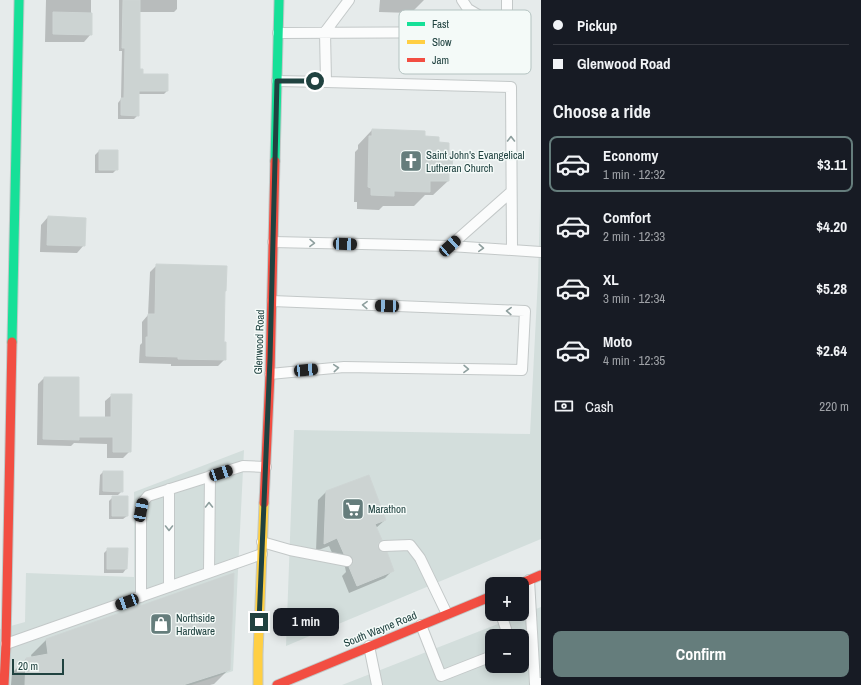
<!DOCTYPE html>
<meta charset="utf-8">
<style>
:root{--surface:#171b24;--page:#20242c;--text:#f1f3f6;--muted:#9ea1a6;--line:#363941;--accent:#657d7c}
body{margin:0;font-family:"Archivo Narrow",sans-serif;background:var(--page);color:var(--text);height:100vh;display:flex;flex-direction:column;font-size:15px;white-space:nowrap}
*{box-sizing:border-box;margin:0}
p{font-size:13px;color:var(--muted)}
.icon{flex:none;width:22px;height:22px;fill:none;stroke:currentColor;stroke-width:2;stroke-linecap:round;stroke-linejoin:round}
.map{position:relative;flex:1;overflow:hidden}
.side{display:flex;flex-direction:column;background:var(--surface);width:320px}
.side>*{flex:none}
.banner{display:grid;align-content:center;height:88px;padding:0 12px;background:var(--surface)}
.buttons{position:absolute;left:485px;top:577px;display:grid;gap:8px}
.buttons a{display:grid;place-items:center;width:44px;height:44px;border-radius:8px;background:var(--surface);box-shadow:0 2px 10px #0003;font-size:20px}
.scale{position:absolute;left:12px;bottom:10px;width:52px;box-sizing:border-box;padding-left:4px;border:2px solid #204240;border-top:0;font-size:11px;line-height:14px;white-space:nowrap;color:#204240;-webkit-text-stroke:3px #f4faf8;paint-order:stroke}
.end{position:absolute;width:18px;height:18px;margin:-9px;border:5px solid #204240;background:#fff;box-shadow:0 0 0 2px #fff}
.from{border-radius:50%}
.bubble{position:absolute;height:28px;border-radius:8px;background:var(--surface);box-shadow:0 2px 10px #0003;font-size:13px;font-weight:700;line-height:28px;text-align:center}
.car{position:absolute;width:12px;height:24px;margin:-12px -6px;border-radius:5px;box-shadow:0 0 3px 1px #0007;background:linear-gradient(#222 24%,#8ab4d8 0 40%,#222 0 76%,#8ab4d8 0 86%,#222 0)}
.banner b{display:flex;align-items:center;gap:14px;height:38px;font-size:15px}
.banner b+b{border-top:1px solid var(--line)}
.banner i{width:10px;height:10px;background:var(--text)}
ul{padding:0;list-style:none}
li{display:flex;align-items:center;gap:12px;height:56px;margin:0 8px 6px;padding:0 4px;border:2px solid transparent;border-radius:8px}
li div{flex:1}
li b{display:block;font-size:15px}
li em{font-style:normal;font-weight:700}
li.active{border-color:var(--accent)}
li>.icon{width:36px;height:36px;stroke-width:1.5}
h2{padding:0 12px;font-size:18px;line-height:48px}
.pay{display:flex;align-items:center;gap:10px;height:44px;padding:0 12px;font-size:15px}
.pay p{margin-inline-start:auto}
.button{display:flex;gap:8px;margin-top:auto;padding:8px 12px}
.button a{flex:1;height:46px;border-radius:8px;background:var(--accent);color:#fff;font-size:16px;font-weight:700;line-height:46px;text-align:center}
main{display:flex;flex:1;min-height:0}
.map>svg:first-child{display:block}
.built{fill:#d3dedc;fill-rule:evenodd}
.shadow{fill:#0003}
.building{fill:#ccd3d2;stroke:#ced5d4}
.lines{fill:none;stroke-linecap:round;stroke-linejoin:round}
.lane-casing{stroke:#c3c8c8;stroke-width:12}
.fast-casing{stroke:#c1c9c8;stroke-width:11}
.slow-casing{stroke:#c1c9c8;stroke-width:11}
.jam-casing{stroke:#c1c9c8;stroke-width:11}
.lane{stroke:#fbfcfc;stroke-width:10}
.fast{stroke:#16e098;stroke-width:9}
.slow{stroke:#ffcf43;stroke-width:9}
.jam{stroke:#f24e42;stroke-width:9}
.oneway{stroke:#8e9f9e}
.route{stroke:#204240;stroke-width:5}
.labels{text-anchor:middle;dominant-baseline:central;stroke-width:3;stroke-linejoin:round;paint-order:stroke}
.poi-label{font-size:11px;fill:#204240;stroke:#f4faf8;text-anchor:start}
.street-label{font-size:11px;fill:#204240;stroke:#f4faf8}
.key{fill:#f4faf8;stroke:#b4c3c1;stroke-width:1}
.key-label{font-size:11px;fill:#204240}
</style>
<main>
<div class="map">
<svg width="541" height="685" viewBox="0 0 541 685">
<rect width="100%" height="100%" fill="#e6ebeb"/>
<path class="built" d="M541 173V539L286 646 294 430 530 434 538 278Z
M244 450 233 671 191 685H0V629L25 622 26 573 134 577V492Z
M541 607V685H342ZM492 636H522V666H492Z"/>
<path class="shadow" d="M46 0H91V34L84 42H45Z
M119 0H177V9L174 12H139V70L142 74 167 91 164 94H138V115L134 119H118V103L121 99 122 51H119Z
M380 0H424L411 13 379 12Z
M372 130 424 137 438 143 448 154 451 169 448 173V181L433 195H425L414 206H383L379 210 357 209V202H354L355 152 358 149V145Z
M99 151H117V169L113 173H95V155Z
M48 217 84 245 77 253 40 252 41 225Z
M157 265 224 292 223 343 225 359 218 366H171V364L139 363 140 345 142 343V322L148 315 150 272Z
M44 378 78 418H105V401L112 395 130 451 123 458H107V444L74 443 71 446 37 445 38 384Z
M103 472 122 491 118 495H99L100 475Z
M326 492 385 520 376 528 377 550 393 570 385 578 349 593 342 576 346 572 345 567 343 564 336 562 329 546 316 551 318 500Z
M113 497 127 516 123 519H109V501Z
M108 549H127L126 569 123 573H104V553Z
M232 574 229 669 214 684 210 685H11L12 673 26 659 32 658 31 655 46 640Z"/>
<path class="building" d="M123 0H140V69H143V74H168V91H139V116L121 115V98H124L125 48H122Z
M53 12 92 13V35L53 34Z
M372 129 425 131V136L439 137V142L449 143V153H453L452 170H449V181H430V192L394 191V196L371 195V188L368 187 369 136H372Z
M99 150H118V170H99Z
M48 216 86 218 85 246 47 245Z
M156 264 227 266 226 291H225L224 342H226V360L178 359V357L146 356V337H148V314H155Z
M44 377H79V417H111V394H132L131 452H113V437H79V440L43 439Z
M103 471H123V492L103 491Z
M369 475 386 520 375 524 382 540 378 543V547L381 552H387L394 571 357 586 349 567 353 563V559L351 556 344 554 337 538 324 544 326 491Z
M112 496H128V516H112Z
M107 548H128L127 569H107Z
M234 573 230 670 183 685H25L26 658 48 654 46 639Z"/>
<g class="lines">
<g class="lane-casing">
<path id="lane" d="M349 0 325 32 326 82 511 87 512 250
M462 0 468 9 507 32
M278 33 507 32V0
M277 81 326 82
M273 242 450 246 541 252
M450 246 511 192
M270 374 344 367 522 370 525 311 272 301
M262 542 290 550 347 561
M384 546 410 545 420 558 447 614
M209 572 210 476
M529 580 535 684 541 683
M169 587V489
M141 597V510L143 502 148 496 243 466 266 467
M501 614 506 629 503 636
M421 625 441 676 492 656
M6 644 262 554
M369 646 377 685"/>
</g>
<g class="fast-casing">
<path id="fast" d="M275 161 279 0
M12 342 19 0"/>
</g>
<g class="slow-casing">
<path id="slow" d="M258 685V654L264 503"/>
</g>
<g class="jam-casing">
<path id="jam" d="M264 503 270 374 275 161
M520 584 541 575
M4 685 6 644 12 342
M277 685 492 596"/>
</g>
<use href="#lane" class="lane"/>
<use href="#fast" class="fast"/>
<use href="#slow" class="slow"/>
<use href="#jam" class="jam"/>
</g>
<defs><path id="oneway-chevron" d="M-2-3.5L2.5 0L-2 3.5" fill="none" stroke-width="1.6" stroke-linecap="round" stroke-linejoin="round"/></defs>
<g class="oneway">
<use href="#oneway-chevron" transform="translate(511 139) rotate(-90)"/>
<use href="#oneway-chevron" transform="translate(312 243) rotate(1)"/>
<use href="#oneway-chevron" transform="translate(481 248) rotate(4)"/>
<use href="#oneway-chevron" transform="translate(365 305) rotate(-178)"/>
<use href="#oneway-chevron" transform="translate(509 311) rotate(-178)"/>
<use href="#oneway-chevron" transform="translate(336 368) rotate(-5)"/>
<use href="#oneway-chevron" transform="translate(466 369) rotate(1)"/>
<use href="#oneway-chevron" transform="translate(209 505) rotate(-90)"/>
<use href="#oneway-chevron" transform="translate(169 528) rotate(90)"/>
</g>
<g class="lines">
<path class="route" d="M259 622 270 359 277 81H315"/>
</g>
<defs>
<g id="church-square" transform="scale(1.15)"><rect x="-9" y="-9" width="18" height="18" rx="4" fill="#657d7c" stroke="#f4faf8"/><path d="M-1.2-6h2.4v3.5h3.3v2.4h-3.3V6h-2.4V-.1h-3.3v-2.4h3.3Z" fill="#fff"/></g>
<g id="supermarket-square" transform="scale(1.15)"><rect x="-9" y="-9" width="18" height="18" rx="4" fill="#657d7c" stroke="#f4faf8"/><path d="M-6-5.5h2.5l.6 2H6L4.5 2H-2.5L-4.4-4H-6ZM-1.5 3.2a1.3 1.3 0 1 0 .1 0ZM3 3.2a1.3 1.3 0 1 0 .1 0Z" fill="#fff"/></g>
<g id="shop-square" transform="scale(1.15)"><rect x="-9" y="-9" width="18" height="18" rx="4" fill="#657d7c" stroke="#f4faf8"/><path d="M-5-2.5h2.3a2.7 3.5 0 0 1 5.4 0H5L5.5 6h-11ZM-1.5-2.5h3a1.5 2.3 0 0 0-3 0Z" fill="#fff"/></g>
</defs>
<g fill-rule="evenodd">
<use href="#church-square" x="411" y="161"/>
<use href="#supermarket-square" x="353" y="509"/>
<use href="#shop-square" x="161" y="624"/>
</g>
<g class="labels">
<g class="poi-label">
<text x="426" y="155">Saint John's Evangelical<tspan x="426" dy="13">Lutheran Church</tspan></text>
<text x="368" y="509">Marathon</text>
<text x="176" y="618">Northside<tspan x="176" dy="13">Hardware</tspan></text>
</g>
<g class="street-label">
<text transform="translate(259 342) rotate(-88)">Glenwood Road</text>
<text transform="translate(380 629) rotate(-22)">South Wayne Road</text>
</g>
</g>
<rect x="399" y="10" width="132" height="64" rx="6" class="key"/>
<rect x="407" y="22" width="18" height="4" fill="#16e098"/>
<rect x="407" y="40" width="18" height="4" fill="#ffcf43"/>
<rect x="407" y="58" width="18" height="4" fill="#f24e42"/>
<g class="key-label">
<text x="432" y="28">Fast</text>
<text x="432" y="46">Slow</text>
<text x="432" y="64">Jam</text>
</g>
</svg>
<div class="buttons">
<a>+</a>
<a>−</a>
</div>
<div class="scale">20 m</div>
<i class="end from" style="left:315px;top:81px"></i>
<i class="end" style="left:259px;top:622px"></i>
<div class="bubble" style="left:273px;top:608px;width:66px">1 min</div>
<i class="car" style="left:345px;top:244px;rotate:92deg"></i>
<i class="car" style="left:450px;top:246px;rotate:48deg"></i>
<i class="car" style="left:387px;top:306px;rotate:272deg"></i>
<i class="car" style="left:306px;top:370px;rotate:85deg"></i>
<i class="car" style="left:221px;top:473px;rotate:72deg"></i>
<i class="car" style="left:141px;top:510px;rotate:11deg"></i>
<i class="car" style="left:127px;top:602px;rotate:250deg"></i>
</div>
<section class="side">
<div class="banner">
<b><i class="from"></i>Pickup</b>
<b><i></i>Glenwood Road</b>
</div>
<h2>Choose a ride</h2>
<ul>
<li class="active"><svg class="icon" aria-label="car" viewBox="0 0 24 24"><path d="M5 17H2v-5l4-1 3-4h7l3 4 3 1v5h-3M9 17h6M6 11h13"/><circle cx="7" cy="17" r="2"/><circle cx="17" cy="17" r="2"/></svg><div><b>Economy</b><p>1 min · 12:32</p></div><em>$3.11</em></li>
<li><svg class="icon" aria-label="car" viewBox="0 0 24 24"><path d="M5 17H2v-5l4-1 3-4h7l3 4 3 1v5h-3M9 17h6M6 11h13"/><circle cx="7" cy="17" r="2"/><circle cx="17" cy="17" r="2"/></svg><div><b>Comfort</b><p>2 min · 12:33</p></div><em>$4.20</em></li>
<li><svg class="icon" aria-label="car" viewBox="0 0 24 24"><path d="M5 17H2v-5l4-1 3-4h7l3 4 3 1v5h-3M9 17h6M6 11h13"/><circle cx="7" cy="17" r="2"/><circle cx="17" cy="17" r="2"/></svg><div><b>XL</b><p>3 min · 12:34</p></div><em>$5.28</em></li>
<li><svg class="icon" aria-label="car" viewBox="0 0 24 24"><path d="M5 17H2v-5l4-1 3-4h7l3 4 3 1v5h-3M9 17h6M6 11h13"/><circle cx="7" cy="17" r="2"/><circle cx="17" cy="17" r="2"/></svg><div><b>Moto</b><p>4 min · 12:35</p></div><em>$2.64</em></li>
</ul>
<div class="pay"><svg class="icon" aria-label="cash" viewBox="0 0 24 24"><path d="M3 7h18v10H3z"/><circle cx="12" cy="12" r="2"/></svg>Cash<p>220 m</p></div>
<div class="button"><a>Confirm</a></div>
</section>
</main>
